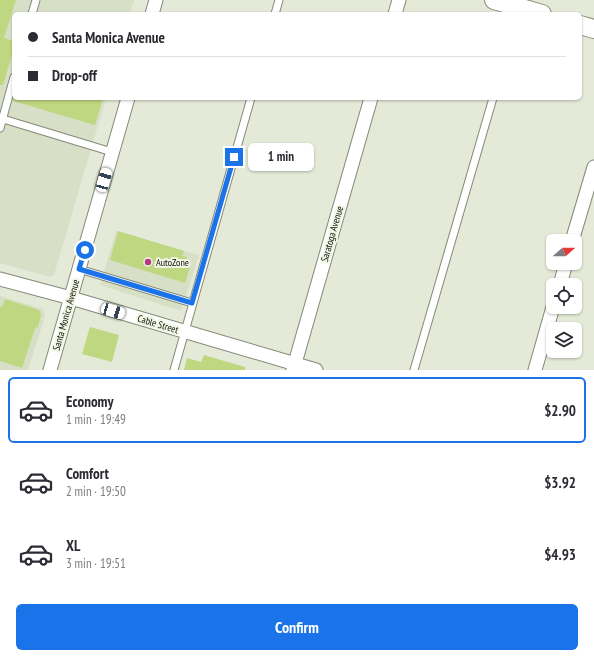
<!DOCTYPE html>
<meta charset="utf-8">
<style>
:root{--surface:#fff;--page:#f7f7f7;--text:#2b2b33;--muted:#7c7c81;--line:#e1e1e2;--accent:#1a73e8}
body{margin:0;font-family:"PT Sans Narrow",sans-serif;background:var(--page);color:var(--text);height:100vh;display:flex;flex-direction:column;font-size:15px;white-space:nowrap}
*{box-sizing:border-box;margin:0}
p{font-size:13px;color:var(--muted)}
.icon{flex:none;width:22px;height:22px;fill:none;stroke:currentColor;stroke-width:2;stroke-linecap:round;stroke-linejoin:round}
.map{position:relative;height:370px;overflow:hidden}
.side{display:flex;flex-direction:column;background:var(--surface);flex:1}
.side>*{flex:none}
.banner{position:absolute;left:12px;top:12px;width:570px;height:88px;border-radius:6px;box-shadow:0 1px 3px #0004;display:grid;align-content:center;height:88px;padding:0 16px;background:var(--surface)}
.needle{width:26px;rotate:70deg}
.tools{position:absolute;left:546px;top:234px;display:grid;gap:8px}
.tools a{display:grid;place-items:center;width:36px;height:36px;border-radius:6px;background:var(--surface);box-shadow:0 1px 3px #0004;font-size:20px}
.end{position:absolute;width:18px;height:18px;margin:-9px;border:5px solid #1a73e8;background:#fff;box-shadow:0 0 0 2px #fff}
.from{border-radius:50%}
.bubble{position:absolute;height:28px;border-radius:6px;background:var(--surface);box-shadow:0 1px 3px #0004;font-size:13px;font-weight:700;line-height:28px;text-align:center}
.car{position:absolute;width:12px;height:24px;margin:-12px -6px;border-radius:5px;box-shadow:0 0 3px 1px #0007;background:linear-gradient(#fff 24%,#345 0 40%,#fff 0 76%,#345 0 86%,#fff 0)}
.banner b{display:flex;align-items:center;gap:14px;height:38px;font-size:15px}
.banner b+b{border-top:1px solid var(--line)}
.banner i{width:10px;height:10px;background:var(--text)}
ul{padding:7px 0 0;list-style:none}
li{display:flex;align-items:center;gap:12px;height:66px;margin:0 8px 6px;padding:0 8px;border:2px solid transparent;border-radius:6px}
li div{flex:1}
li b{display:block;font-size:15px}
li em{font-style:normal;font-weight:700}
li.on{border-color:var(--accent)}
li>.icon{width:36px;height:36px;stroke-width:1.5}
.button{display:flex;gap:8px;margin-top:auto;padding:8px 16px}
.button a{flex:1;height:46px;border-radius:6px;background:var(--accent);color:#fff;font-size:16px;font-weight:700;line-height:46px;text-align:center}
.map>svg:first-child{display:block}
.built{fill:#d7e0c6}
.building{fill:#bfd781}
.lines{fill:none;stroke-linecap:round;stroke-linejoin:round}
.lane-casing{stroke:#848978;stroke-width:9}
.street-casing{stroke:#848978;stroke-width:15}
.secondary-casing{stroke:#848978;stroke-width:20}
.lane{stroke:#fff;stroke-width:7}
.street{stroke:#fff;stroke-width:13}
.secondary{stroke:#fff;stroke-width:18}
.route{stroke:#1a73e8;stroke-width:5}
.poi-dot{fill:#b73986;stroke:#f1f7e4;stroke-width:1.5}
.labels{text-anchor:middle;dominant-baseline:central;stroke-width:4;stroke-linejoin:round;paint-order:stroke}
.street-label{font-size:10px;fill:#0f110b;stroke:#f1f7e4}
.poi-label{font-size:10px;fill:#0f110b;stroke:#f1f7e4;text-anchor:start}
</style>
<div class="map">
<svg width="594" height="370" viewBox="0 0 594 370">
<rect width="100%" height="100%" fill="#e4ead7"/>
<path class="built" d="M0 0H134L130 14H14V98H106L54 275 50 277 0 263Z
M116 231 199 255 181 311 100 285Z
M0 296 43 309 45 316 28 370H0Z"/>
<path class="building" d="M0 0H16L4 38 14 41V48L3 85H0Z
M13 98H103L95 125 13 101Z
M118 231 184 251 182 256 187 257 184 266 190 267 185 283 110 260Z
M5 299 36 309 40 311 41 315 38 327 35 328 22 368 0 361V306L2 307Z
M90 327 119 335 112 362 82 354Z
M204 355 245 367V370H184L187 358 201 362Z"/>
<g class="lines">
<g class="lane-casing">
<path id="lane" d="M32 14 36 0
M275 14 279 0
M3 119 112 152
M0 128 14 77
M79 269 192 303
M174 370 251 98
M414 370 493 98"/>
</g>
<g class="street-casing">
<path id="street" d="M152 14 156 0
M395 14 399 0
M572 241 594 167
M0 279 71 298 316 370
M560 285 566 263
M50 370 128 98
M293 370 371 98
M535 370 553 307"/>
</g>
<g class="secondary-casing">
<path id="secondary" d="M494 0 542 14
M580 25 594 29"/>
</g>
<use href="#lane" class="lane"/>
<use href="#street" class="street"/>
<use href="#secondary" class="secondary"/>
</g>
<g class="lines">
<path class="route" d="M85 250 79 269 192 303 234 157"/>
</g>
<circle class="poi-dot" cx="148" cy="262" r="4"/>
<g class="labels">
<g class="street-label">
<text transform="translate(332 234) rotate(-74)">Saratoga Avenue</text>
<text transform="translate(66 315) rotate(-74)">Santa Monica Avenue</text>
<text transform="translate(158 324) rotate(17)">Cable Street</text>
</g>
<g class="poi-label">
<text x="156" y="262">AutoZone</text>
</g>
</g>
</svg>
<div class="tools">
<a><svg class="needle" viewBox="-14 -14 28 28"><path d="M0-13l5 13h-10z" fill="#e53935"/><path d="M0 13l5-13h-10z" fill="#7c7c81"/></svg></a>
<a><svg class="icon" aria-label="locate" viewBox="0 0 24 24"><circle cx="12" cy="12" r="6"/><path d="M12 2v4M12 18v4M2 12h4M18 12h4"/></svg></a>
<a><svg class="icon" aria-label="layers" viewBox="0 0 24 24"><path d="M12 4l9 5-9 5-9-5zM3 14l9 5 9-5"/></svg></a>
</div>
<i class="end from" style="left:85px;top:250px"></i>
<i class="end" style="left:234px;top:157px"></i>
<div class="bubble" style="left:248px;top:143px;width:66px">1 min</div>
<i class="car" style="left:104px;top:180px;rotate:16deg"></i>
<i class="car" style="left:113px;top:311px;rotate:106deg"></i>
<div class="banner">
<b><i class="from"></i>Santa Monica Avenue</b>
<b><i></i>Drop-off</b>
</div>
</div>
<section class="side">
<ul>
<li class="on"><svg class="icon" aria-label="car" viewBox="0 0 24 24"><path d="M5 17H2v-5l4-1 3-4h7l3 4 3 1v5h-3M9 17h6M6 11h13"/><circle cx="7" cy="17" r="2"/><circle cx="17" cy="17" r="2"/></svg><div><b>Economy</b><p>1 min · 19:49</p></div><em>$2.90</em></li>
<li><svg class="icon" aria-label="car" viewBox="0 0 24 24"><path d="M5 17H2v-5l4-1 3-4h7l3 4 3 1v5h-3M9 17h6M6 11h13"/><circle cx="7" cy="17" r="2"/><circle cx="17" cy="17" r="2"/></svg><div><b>Comfort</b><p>2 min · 19:50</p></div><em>$3.92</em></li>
<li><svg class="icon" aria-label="car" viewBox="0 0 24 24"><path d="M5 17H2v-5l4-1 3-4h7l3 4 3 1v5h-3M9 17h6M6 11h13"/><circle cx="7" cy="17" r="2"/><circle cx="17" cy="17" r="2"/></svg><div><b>XL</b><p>3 min · 19:51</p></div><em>$4.93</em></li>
</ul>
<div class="button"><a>Confirm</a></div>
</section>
